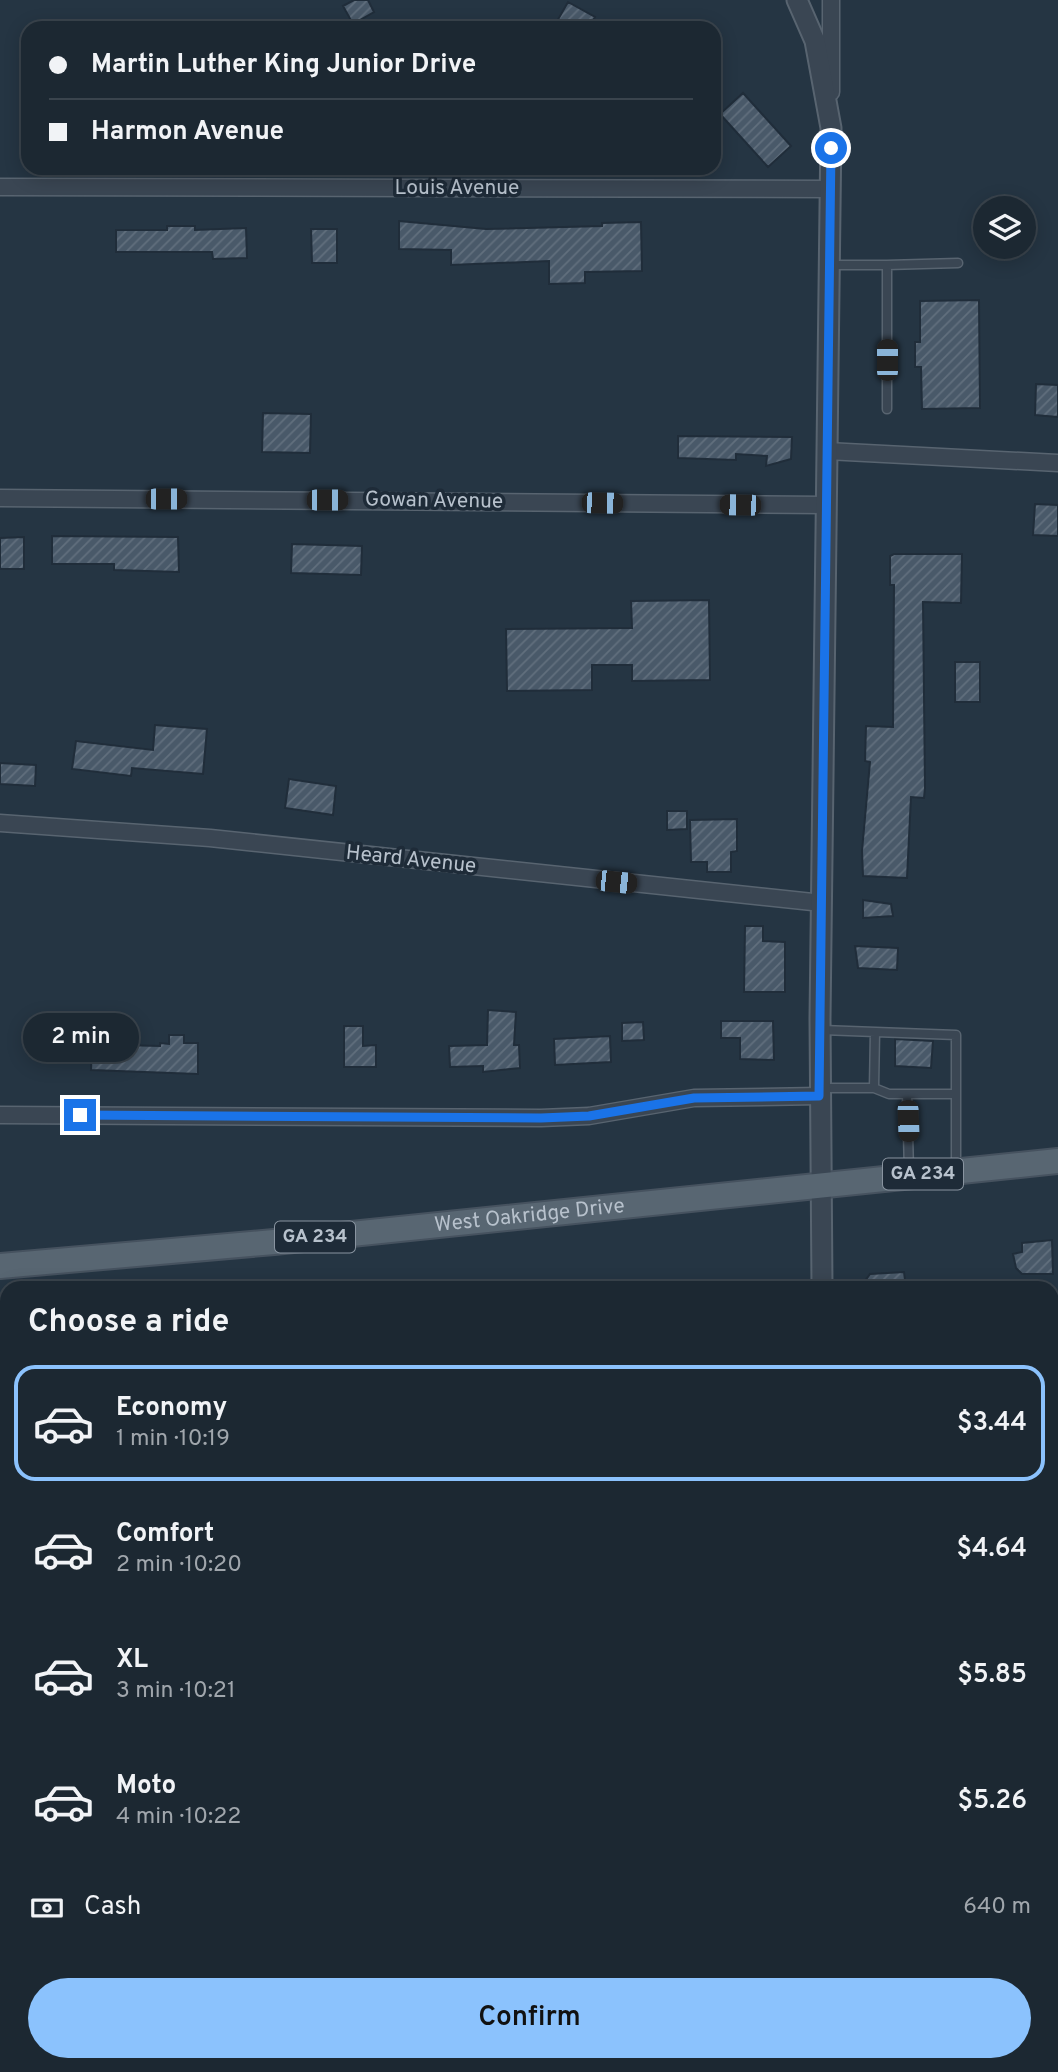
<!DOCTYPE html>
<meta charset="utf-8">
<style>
:root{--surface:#1c2832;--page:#25303a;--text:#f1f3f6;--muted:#a0a6ac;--line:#3a444d;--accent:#8bc2fd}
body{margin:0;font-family:Overpass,sans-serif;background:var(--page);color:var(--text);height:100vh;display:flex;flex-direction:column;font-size:26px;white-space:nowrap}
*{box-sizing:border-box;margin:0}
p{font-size:23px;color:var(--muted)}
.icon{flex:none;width:38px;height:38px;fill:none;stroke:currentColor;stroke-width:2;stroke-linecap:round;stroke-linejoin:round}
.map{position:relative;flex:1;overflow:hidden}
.panel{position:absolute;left:0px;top:1281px;width:1059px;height:791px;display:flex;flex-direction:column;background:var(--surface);border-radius:21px 21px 0 0;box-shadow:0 4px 18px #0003,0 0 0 2px var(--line)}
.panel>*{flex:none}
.hud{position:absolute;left:21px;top:21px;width:700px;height:154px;border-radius:21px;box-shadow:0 4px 18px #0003,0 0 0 2px var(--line);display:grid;align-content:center;height:154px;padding:0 28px;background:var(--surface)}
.buttons{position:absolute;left:973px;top:196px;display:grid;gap:14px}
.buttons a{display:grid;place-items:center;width:63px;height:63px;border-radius:50%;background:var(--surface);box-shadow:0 4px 18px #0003,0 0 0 2px var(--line);font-size:35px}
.end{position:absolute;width:32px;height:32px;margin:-16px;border:9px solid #1a73e8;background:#fff;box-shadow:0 0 0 4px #fff}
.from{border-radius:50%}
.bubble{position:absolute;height:49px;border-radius:24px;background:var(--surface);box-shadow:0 4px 18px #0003,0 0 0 2px var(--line);font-size:23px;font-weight:600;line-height:49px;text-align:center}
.car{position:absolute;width:21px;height:42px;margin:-21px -10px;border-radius:9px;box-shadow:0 0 5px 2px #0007;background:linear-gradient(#222 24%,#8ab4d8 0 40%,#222 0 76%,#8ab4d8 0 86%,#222 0)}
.hud b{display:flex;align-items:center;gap:24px;height:66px;font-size:26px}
.hud b+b{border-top:2px solid var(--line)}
.hud i{width:18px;height:18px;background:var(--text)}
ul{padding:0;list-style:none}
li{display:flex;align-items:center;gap:21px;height:116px;margin:0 14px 10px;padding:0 14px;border:4px solid transparent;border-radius:21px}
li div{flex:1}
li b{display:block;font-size:26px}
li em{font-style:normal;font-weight:600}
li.selected{border-color:var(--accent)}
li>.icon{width:63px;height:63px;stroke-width:1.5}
h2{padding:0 28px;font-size:32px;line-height:84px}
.pay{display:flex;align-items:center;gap:18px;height:77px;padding:0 28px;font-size:26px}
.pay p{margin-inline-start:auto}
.action{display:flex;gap:14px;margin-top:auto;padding:14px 28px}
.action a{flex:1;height:80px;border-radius:42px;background:var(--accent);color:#111;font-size:28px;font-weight:600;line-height:80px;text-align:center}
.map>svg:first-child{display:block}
.building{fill:url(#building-hatch);stroke:#202d3a;stroke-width:2}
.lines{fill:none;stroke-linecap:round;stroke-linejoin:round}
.service-casing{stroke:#586470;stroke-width:11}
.minor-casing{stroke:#586470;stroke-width:19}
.tertiary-casing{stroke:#586470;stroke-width:23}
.primary-casing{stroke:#46525f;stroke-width:28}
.service{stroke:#3a4653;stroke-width:8}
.minor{stroke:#3a4653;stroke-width:16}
.tertiary{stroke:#3a4653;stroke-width:19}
.primary{stroke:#586672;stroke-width:24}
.route{stroke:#1a73e8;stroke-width:9}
.labels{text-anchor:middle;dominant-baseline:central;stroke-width:7;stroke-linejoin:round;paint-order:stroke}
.shield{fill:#1e2b38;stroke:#8994a0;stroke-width:2}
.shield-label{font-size:19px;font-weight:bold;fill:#b7c1cc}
.street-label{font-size:21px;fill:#b7c1cc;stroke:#1e2b38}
</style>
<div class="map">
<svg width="1058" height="2072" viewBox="0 0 1058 2072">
<defs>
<pattern id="building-hatch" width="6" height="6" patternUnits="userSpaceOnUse" patternTransform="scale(1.75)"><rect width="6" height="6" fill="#495969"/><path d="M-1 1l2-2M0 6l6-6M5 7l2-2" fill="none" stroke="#616f7d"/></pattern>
</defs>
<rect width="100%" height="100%" fill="#253543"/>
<path class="building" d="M354 0H368L374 12 353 24 343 6Z
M568 2 595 17 589 28H565L556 23Z
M743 93 791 146 768 167 720 114Z
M399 221 486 229 602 226V223L641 222 642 271 585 272V283L549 284V261L451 265V250L399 249Z
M167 226H195V230L246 228 247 258 213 259 212 252H116V230H167Z
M311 229H337V263H312Z
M979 300 980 408 922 409 921 367H915V342H920V301Z
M1036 384 1058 385V417L1035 415Z
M263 413 311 414 310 453 262 452Z
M678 436 792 437 791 459 766 466 767 456 736 454V460L678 458Z
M1035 504 1058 505V536L1033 535Z
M52 536 178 537 179 572 114 570V564H52Z
M24 537V569H0V538Z
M292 544 362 546 361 575 291 573Z
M894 554H962L961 603 923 602 925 788 924 798 911 797 907 878 863 876 862 851 870 762 865 761 866 726 893 727 894 585H890V556Z
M709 600 710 680 632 681V665H592V690L507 691 506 629 632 628 631 601Z
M955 662H980V702H955Z
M155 725 207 729 203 774 132 768 131 776 72 769 76 741 153 750Z
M0 763 36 765 35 786 0 784Z
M289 779 336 786 333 815 285 808Z
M667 811H687V829L667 830Z
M737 819V851L731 852V872H707V862H691L690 820Z
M863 900 891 904 893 916 863 918Z
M745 926H763V941L785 942V992H744Z
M855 946 898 948 897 970 858 968Z
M488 1010 516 1012 514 1045H519L520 1068 483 1072V1066L450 1067 449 1046 487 1045Z
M721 1021H773L774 1060 740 1059V1038H721Z
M643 1022 644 1040 622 1041V1023Z
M344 1026H363V1046L376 1045V1067H344Z
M169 1035H184V1043H198V1074L91 1070 92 1046 102 1047 103 1038H120V1045L160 1046V1043L169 1044Z
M610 1036 611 1062 555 1065 554 1039Z
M895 1039 933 1041 931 1068 895 1066Z
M1052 1240 1053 1274H1022L1016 1268 1013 1254 1022 1252V1243Z
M904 1272 906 1288H860L870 1274Z"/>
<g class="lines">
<g class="service-casing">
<path id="service" d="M829 265H887V409
M887 265 958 263
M822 1030 956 1035V1167
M821 1088H874L889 1094H956
M874 1088 875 1032
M907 1094 909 1172
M0 1429H7
M565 2065V2072
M599 2065V2072"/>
</g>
<g class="minor-casing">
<path id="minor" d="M831 92V0
M0 187 830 189
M827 451 1058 463
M0 498 826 505
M0 823 210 838 822 903
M0 1115 541 1118 589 1116 694 1098 819 1096
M0 1523H7
M0 1622H7
M0 1728H7
M0 1935H7
M1053 2072 1055 1979"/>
</g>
<g class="tertiary-casing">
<path id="tertiary" d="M797 0 815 41 831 128 820 1019 822 1288
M816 2072V2065"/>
</g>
<g class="primary-casing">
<g id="primary">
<path id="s1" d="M0 1266 274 1242 1058 1161"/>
</g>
</g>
<use href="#service" class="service"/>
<use href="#minor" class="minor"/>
<use href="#tertiary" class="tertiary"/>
<use href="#primary" class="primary"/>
</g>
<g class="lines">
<path class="route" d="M80 1115 541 1118 589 1116 694 1098 819 1096 831 148"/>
</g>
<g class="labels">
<g class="shield">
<rect x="883" y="1158.5" width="80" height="31" rx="5"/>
<rect x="275" y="1221.5" width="80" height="31" rx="5"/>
</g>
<g class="shield-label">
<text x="923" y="1174">GA 234</text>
<text x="315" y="1237">GA 234</text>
</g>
<g class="street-label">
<text x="457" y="188">Louis Avenue</text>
<text transform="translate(434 501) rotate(1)">Gowan Avenue</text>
<text transform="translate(411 860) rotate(6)">Heard Avenue</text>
<text stroke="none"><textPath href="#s1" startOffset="532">West Oakridge Drive</textPath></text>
</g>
</g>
</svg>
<div class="buttons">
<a><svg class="icon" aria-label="layers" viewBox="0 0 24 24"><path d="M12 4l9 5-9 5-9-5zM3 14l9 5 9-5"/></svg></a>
</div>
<i class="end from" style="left:831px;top:148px"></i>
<i class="end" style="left:80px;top:1115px"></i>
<div class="bubble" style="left:23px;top:1013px;width:116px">2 min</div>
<i class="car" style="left:887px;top:360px;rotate:0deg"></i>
<i class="car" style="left:166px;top:499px;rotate:90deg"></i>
<i class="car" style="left:327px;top:500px;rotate:90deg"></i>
<i class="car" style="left:602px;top:503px;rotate:91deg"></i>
<i class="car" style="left:740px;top:505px;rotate:271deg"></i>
<i class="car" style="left:616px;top:882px;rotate:96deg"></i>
<i class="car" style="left:908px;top:1121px;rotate:178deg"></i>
<div class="hud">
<b><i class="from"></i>Martin Luther King Junior Drive</b>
<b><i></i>Harmon Avenue</b>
</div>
<section class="panel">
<h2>Choose a ride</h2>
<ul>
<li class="selected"><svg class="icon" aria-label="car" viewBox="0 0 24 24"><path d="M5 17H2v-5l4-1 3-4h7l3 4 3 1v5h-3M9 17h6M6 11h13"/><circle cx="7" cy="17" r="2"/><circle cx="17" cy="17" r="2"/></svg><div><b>Economy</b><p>1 min · 10:19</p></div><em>$3.44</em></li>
<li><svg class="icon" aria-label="car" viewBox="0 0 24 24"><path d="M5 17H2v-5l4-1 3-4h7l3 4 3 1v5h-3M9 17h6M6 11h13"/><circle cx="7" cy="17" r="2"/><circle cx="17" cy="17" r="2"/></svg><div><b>Comfort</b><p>2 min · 10:20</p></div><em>$4.64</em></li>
<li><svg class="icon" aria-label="car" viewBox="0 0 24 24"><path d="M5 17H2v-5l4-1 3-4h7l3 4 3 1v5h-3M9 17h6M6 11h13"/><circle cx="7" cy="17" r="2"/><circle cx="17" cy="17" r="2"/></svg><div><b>XL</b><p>3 min · 10:21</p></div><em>$5.85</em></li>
<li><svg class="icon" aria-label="car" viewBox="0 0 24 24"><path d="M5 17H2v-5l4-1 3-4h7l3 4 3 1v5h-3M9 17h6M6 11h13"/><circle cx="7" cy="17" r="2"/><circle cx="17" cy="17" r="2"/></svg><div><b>Moto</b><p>4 min · 10:22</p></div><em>$5.26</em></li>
</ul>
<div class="pay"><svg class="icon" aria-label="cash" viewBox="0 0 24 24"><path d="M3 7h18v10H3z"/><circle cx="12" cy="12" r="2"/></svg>Cash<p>640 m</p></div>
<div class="action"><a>Confirm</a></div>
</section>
</div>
